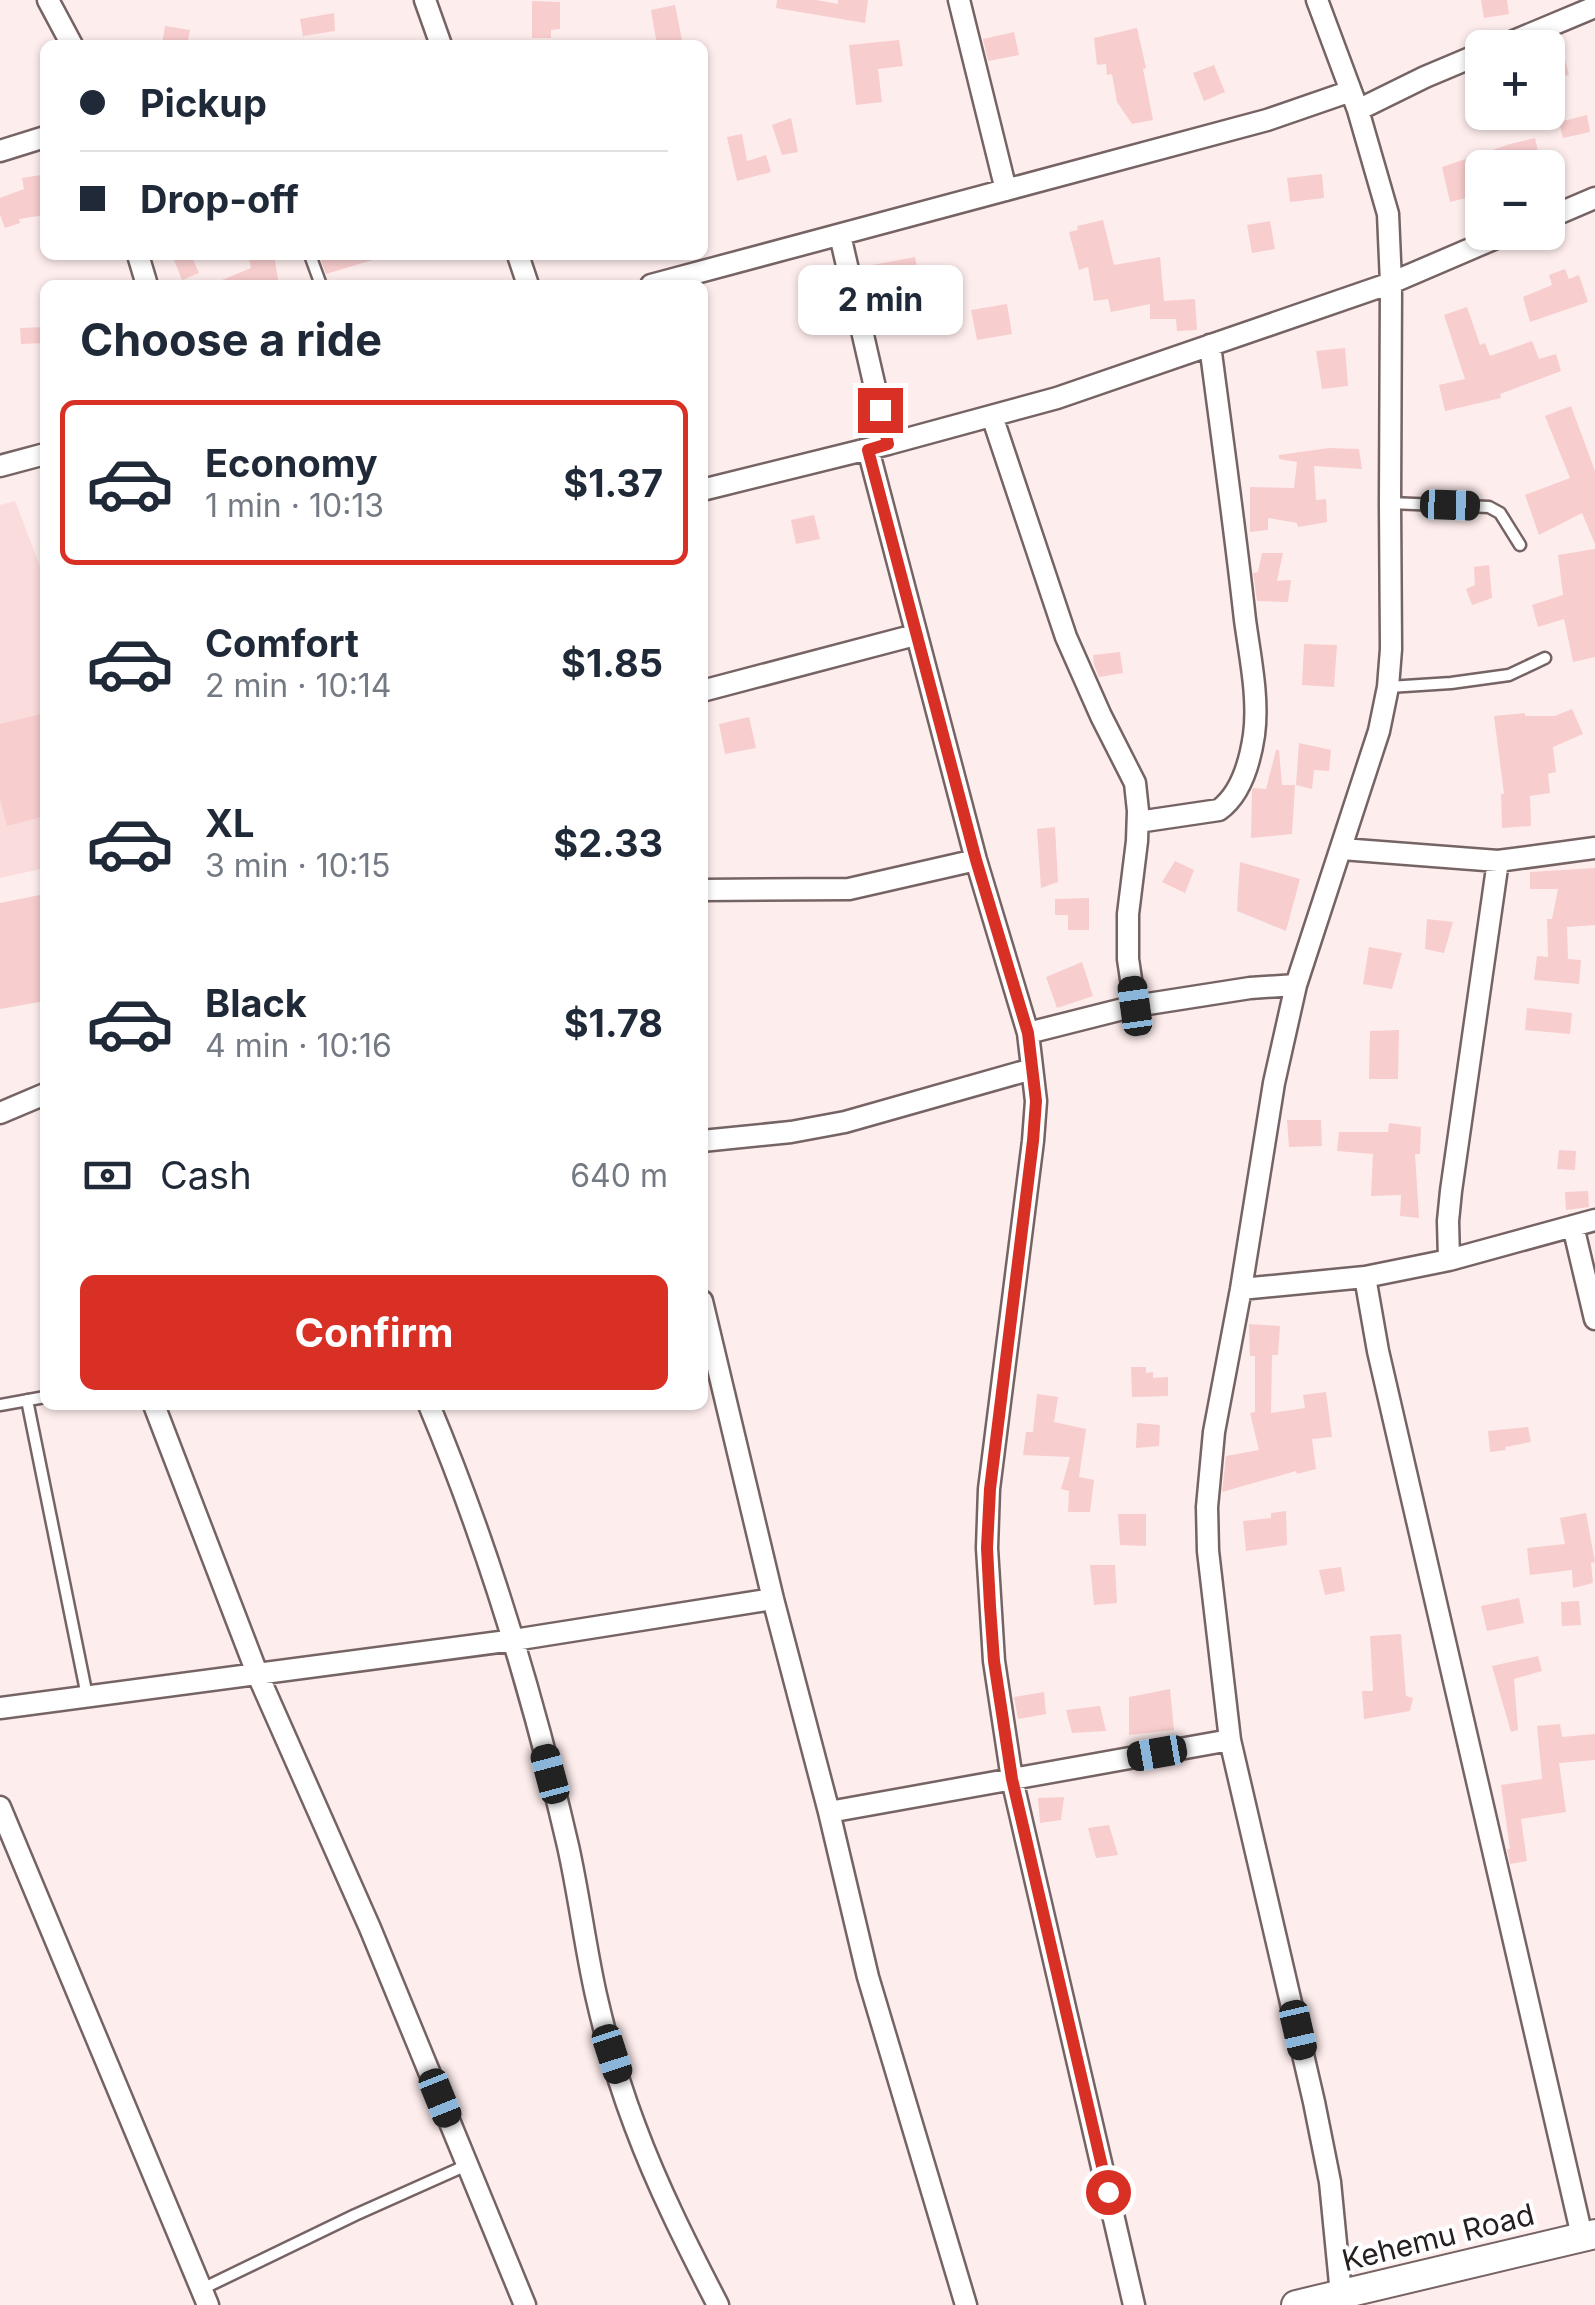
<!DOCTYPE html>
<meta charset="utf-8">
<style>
:root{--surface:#fff;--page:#f2f2f3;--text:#1f2937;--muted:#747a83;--line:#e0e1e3;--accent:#d93025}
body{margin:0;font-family:Inter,sans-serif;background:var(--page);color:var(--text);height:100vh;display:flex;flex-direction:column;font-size:38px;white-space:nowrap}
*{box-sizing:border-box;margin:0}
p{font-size:32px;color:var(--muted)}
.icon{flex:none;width:55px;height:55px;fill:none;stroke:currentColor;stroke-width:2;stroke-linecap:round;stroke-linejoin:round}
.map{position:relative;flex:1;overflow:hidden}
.details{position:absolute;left:40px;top:280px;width:668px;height:1130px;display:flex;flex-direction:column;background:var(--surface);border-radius:15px;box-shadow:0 2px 8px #0004}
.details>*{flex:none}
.banner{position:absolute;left:40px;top:40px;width:668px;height:220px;border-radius:15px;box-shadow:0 2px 8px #0004;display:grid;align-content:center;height:220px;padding:0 40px;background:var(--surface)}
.buttons{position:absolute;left:1465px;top:30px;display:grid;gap:20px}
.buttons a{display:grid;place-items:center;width:100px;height:100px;border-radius:15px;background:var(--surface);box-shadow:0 2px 8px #0004;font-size:50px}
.end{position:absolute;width:45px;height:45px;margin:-22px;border:12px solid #d93025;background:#fff;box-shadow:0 0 0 5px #fff}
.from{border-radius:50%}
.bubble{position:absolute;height:70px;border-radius:15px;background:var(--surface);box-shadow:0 2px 8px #0004;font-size:32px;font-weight:700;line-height:70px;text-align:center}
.car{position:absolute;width:30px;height:60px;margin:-30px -15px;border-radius:12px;box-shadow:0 0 8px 2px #0007;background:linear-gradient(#222 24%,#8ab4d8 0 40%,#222 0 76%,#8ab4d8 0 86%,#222 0)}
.banner b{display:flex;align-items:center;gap:35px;height:95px;font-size:38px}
.banner b+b{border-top:2px solid var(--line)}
.banner i{width:25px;height:25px;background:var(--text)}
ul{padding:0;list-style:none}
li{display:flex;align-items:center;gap:30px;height:165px;margin:0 20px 15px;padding:0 20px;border:5px solid transparent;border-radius:15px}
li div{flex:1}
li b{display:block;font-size:38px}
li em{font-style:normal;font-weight:700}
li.current{border-color:var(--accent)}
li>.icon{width:90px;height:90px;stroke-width:1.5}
h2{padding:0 40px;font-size:45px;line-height:120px}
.pay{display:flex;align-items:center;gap:25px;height:110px;padding:0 40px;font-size:38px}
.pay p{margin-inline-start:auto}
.cta{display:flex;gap:20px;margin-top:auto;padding:20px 40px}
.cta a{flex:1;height:115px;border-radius:15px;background:var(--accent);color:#fff;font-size:40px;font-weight:700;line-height:115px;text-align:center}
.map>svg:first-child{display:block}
.built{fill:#fbdcdc}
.building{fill:#f8cdce}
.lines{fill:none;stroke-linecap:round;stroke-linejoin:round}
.lane-casing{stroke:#766363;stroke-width:15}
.street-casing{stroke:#766363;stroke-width:25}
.secondary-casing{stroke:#766363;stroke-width:32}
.lane{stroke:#fff;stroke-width:10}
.street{stroke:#fff;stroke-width:20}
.secondary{stroke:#fff;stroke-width:28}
.route{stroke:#d93025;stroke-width:12}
.labels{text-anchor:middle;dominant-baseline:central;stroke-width:8;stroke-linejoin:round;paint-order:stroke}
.street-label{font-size:30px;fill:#271f1f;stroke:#fff}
</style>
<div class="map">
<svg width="1595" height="2305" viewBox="0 0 1595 2305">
<rect width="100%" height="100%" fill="#feeded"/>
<path class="built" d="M15 501 45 579V868L0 878V505Z"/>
<path class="building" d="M777 0H816L838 4V0H868L865 23 776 8Z
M1481 0H1507L1509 14 1484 18Z
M532 1 560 2V29L551 30V38H532Z
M675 5 683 45H657L651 10Z
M334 13 335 31 303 36 300 19Z
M165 26 190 30 187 45H162Z
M1137 28 1146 68 1143 69 1153 120 1132 124 1117 102 1112 74 1107 75 1106 64 1097 65 1094 38Z
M1014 32 1019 55 988 61 983 39Z
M899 40 903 66 878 69 882 102 856 105 849 45Z
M1561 45 1569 75 1548 80V49Z
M1214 65 1225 92 1204 101 1193 73Z
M1587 115 1590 132 1563 138 1559 122Z
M791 118 798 152 782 155 772 125Z
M742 134 747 161 766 155 771 172 737 181 727 137Z
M1535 138 1542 168H1482V194L1450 202 1442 167 1510 144Z
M1322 174 1324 198 1290 202 1287 178Z
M41 175 45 196V215L19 219 20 223 5 228 0 215V198L24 189 22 178Z
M1103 220 1114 265 1160 257 1164 301 1195 299 1197 330 1177 331 1176 319H1150V304L1111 312 1108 299 1094 301 1088 267 1079 270 1069 232 1078 230 1077 226Z
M1270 221 1275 249 1252 253 1247 225Z
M172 255H191L199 273 182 280Z
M248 255H274L279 285H210L251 268Z
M319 255H375L376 259 326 274Z
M915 257 922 294 874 303 867 266Z
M1565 269 1569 279 1579 275 1588 302 1530 322 1523 297 1552 285 1549 275Z
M1007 304 1012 334 977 340 971 310Z
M1467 307 1480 345 1485 343 1490 356 1532 341 1539 359 1556 354 1561 371 1500 394 1501 398 1445 411 1439 385 1465 379 1444 315Z
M45 327V343L21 344 20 328Z
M1345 348 1348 386 1322 389 1316 351Z
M1571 406 1595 471V544L1582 513 1539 535 1525 495 1570 478 1545 416Z
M1329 448 1359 449 1362 469 1314 466 1316 500 1326 499 1327 522 1298 527 1297 523 1268 518V530L1250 532V487L1294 488 1297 462 1279 459V455Z
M814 515 820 539 796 544 791 520Z
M1595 549V657L1573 662 1564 619 1538 627 1532 605 1563 595 1558 555Z
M1262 553H1283L1277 581 1291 580 1288 602 1257 601 1253 573 1258 572Z
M1489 565 1492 598 1472 605 1466 589 1475 585 1474 567Z
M1304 644 1337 645 1334 687 1302 685Z
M1120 652 1123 673 1099 677 1094 665 1093 655Z
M1572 709 1583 734 1553 747 1556 772 1548 774 1550 793 1530 796 1531 826 1502 828 1501 794H1504L1494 716 1525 713V716H1555Z
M45 713V816L7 826 0 799V724Z
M749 717 756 748 725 754 719 724Z
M1299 743 1331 750 1329 771 1314 770 1312 789 1296 785Z
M1276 750H1279L1282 785H1295L1292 834 1251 838 1252 790 1253 788 1266 789Z
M1055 827 1058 882 1041 888 1037 829Z
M1175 861 1194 870 1185 893 1162 882Z
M1240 862 1300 879 1286 931 1237 911Z
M1595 868V925L1567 927 1568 959 1581 960 1579 984 1534 980 1537 956 1548 957 1547 919H1552L1558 889H1530V872Z
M45 894V1001L0 1009V903Z
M1089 898V930H1068V915H1055V899Z
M1427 919 1453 922 1444 953 1425 949Z
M1369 947 1402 953 1392 989 1363 984Z
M1082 962 1093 996 1057 1008 1046 977Z
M1527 1008 1572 1013 1570 1034 1525 1030Z
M1399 1030 1398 1079H1369L1370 1031Z
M1287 1120H1321L1322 1146 1289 1147Z
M1389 1123 1421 1127 1420 1154H1415L1419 1218 1400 1216 1401 1195 1371 1196 1373 1154 1337 1151 1339 1132H1388Z
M1559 1150 1576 1151 1575 1170 1557 1169Z
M1588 1191 1589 1207 1566 1210 1565 1192Z
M1249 1324 1280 1326 1278 1355H1272L1271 1413 1305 1408 1303 1395 1326 1392 1332 1437 1312 1439 1316 1469 1297 1474 1296 1471 1222 1492 1226 1456 1259 1450 1250 1413 1255 1412V1356H1250Z
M1131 1367H1146V1373L1153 1372V1378L1168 1377V1396L1132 1397Z
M1037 1394 1058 1397 1054 1422 1086 1429 1079 1477 1094 1480 1090 1512H1068L1069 1491 1061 1489 1070 1457 1023 1455 1026 1432H1033Z
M1137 1423 1160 1425 1159 1446 1136 1448Z
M1528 1427 1531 1442 1505 1447 1506 1450 1490 1452 1488 1431Z
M1286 1511 1287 1545 1246 1551 1243 1521 1271 1518V1513Z
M1586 1513 1595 1562 1591 1563 1593 1583 1573 1588 1572 1570 1530 1575 1527 1548 1565 1544 1560 1518Z
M1118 1514H1146V1546L1120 1545Z
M1090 1565H1115L1117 1603 1094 1605Z
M1341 1567 1345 1591 1325 1595 1319 1570Z
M1519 1598 1524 1623 1487 1631 1481 1606Z
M1579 1601 1581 1625 1562 1626 1561 1602Z
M1401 1634 1406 1696 1413 1698 1410 1711 1364 1719 1362 1691H1373L1370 1636Z
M1538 1656 1542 1671 1514 1679 1518 1730 1511 1732 1492 1666Z
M1170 1689 1174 1730 1129 1735V1697Z
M1044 1692 1046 1714 1018 1719 1014 1697Z
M1100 1706 1106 1731 1072 1733 1066 1710Z
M1560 1724 1562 1737 1595 1734V1760L1559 1763 1566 1812 1521 1819 1527 1861 1510 1864 1507 1849H1510L1501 1785 1542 1779 1537 1726Z
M1064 1797 1061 1820 1040 1823 1038 1798Z
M1109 1825 1118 1855 1096 1858 1088 1828Z"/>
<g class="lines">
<g class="lane-casing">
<path id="lane" d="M310 255 321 285
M1390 503 1489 507 1500 513 1520 545
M1389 687 1451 683 1509 675 1545 658
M27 1400 87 1696
M0 1405 45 1397
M202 2289 355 2215 467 2165"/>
</g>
<g class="street-casing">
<path id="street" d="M48 0 72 45
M425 0 441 45
M959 0 1006 190
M1317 0 1358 110 1388 214 1391 283 1390 503 1391 649 1388 687 1379 731 1296 985 1274 1083 1241 1289 1214 1432 1207 1507 1208 1551 1230 1740 1314 2102 1330 2182 1341 2294
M1497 48 1595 7
M1358 110 1425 77 1482 53
M0 151 45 137
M1548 218 1595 198
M840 235 888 444
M138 255 147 285
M518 255 528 285
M651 285 1267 120 1351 91
M992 416 1066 637 1101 716 1135 783 1138 811 1137 841 1128 914V959L1135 1006
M868 449 976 860 1028 1033 1036 1101 1033 1141 989 1489 987 1548 994 1661 1012 1779 1134 2305
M0 466 45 454
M702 490 888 444 1057 398 1391 283 1510 232
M702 691 915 635
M1138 822 1219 810C1241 794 1250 762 1254 735 1259 698 1250 657 1245 620 1235 529 1222 437 1210 345
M1342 849 1498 861 1595 848
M702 890 849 889 976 860
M1028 1033 1135 1006 1250 988 1296 985
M0 1113 45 1094
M702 1141 791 1132 845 1122 1032 1069
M1573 1226 1595 1319
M1449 1260 1448 1221 1451 1191 1498 861
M1365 1277 1378 1351 1582 2236
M1241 1289 1365 1277 1449 1260 1595 1220
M702 1301 773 1599 829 1812 868 1977 966 2305
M154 1405 257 1673 370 1928 525 2305
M429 1405C489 1548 533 1695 568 1846 579 1895 585 1946 596 1995 606 2039 619 2084 635 2126 658 2188 688 2247 718 2305
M0 1708 514 1640 773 1599
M0 1807 208 2305
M829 1812 1230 1740"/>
</g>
<g class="secondary-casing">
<path id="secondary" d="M1296 2305 1595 2234"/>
</g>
<use href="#lane" class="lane"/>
<use href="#street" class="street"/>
<use href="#secondary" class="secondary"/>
</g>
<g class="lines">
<path class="route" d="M880 410 888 444 868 450 976 860 1028 1033 1036 1101 1033 1141 990 1489 987 1548 990 1606 994 1661 1012 1779 1108 2192"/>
</g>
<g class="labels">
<g class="street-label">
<text transform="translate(1438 2237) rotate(-14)">Kehemu Road</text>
</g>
</g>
</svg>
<div class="buttons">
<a>+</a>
<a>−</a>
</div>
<i class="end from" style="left:1108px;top:2192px"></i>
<i class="end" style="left:880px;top:410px"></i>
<div class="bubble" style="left:798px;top:265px;width:165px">2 min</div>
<i class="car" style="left:1450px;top:505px;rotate:92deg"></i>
<i class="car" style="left:1135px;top:1006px;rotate:352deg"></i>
<i class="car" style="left:1157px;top:1753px;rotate:260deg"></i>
<i class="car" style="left:550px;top:1774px;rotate:345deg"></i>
<i class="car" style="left:1298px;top:2030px;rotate:167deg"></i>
<i class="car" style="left:612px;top:2054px;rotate:162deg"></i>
<i class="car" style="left:440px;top:2098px;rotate:158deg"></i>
<div class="banner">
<b><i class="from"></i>Pickup</b>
<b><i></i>Drop-off</b>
</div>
<section class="details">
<h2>Choose a ride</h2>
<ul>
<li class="current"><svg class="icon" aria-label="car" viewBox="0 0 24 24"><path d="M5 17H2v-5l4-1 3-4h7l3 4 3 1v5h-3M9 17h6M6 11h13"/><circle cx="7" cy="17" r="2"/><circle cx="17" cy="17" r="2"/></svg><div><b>Economy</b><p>1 min · 10:13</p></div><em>$1.37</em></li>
<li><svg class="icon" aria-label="car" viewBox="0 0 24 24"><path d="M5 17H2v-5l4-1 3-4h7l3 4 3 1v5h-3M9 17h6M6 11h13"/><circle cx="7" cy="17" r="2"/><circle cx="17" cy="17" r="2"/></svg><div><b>Comfort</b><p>2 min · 10:14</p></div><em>$1.85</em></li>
<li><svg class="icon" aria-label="car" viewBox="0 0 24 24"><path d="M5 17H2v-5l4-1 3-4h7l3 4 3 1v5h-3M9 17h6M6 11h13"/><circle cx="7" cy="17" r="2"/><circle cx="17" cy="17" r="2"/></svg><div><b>XL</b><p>3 min · 10:15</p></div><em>$2.33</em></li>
<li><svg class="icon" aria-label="car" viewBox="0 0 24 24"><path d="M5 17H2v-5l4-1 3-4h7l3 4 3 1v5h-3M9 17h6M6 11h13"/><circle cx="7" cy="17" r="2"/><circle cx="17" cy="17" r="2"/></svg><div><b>Black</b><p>4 min · 10:16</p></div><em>$1.78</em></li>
</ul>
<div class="pay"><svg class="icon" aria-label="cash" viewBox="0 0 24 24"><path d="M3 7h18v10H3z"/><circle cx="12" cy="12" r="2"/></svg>Cash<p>640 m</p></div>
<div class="cta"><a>Confirm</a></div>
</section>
</div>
